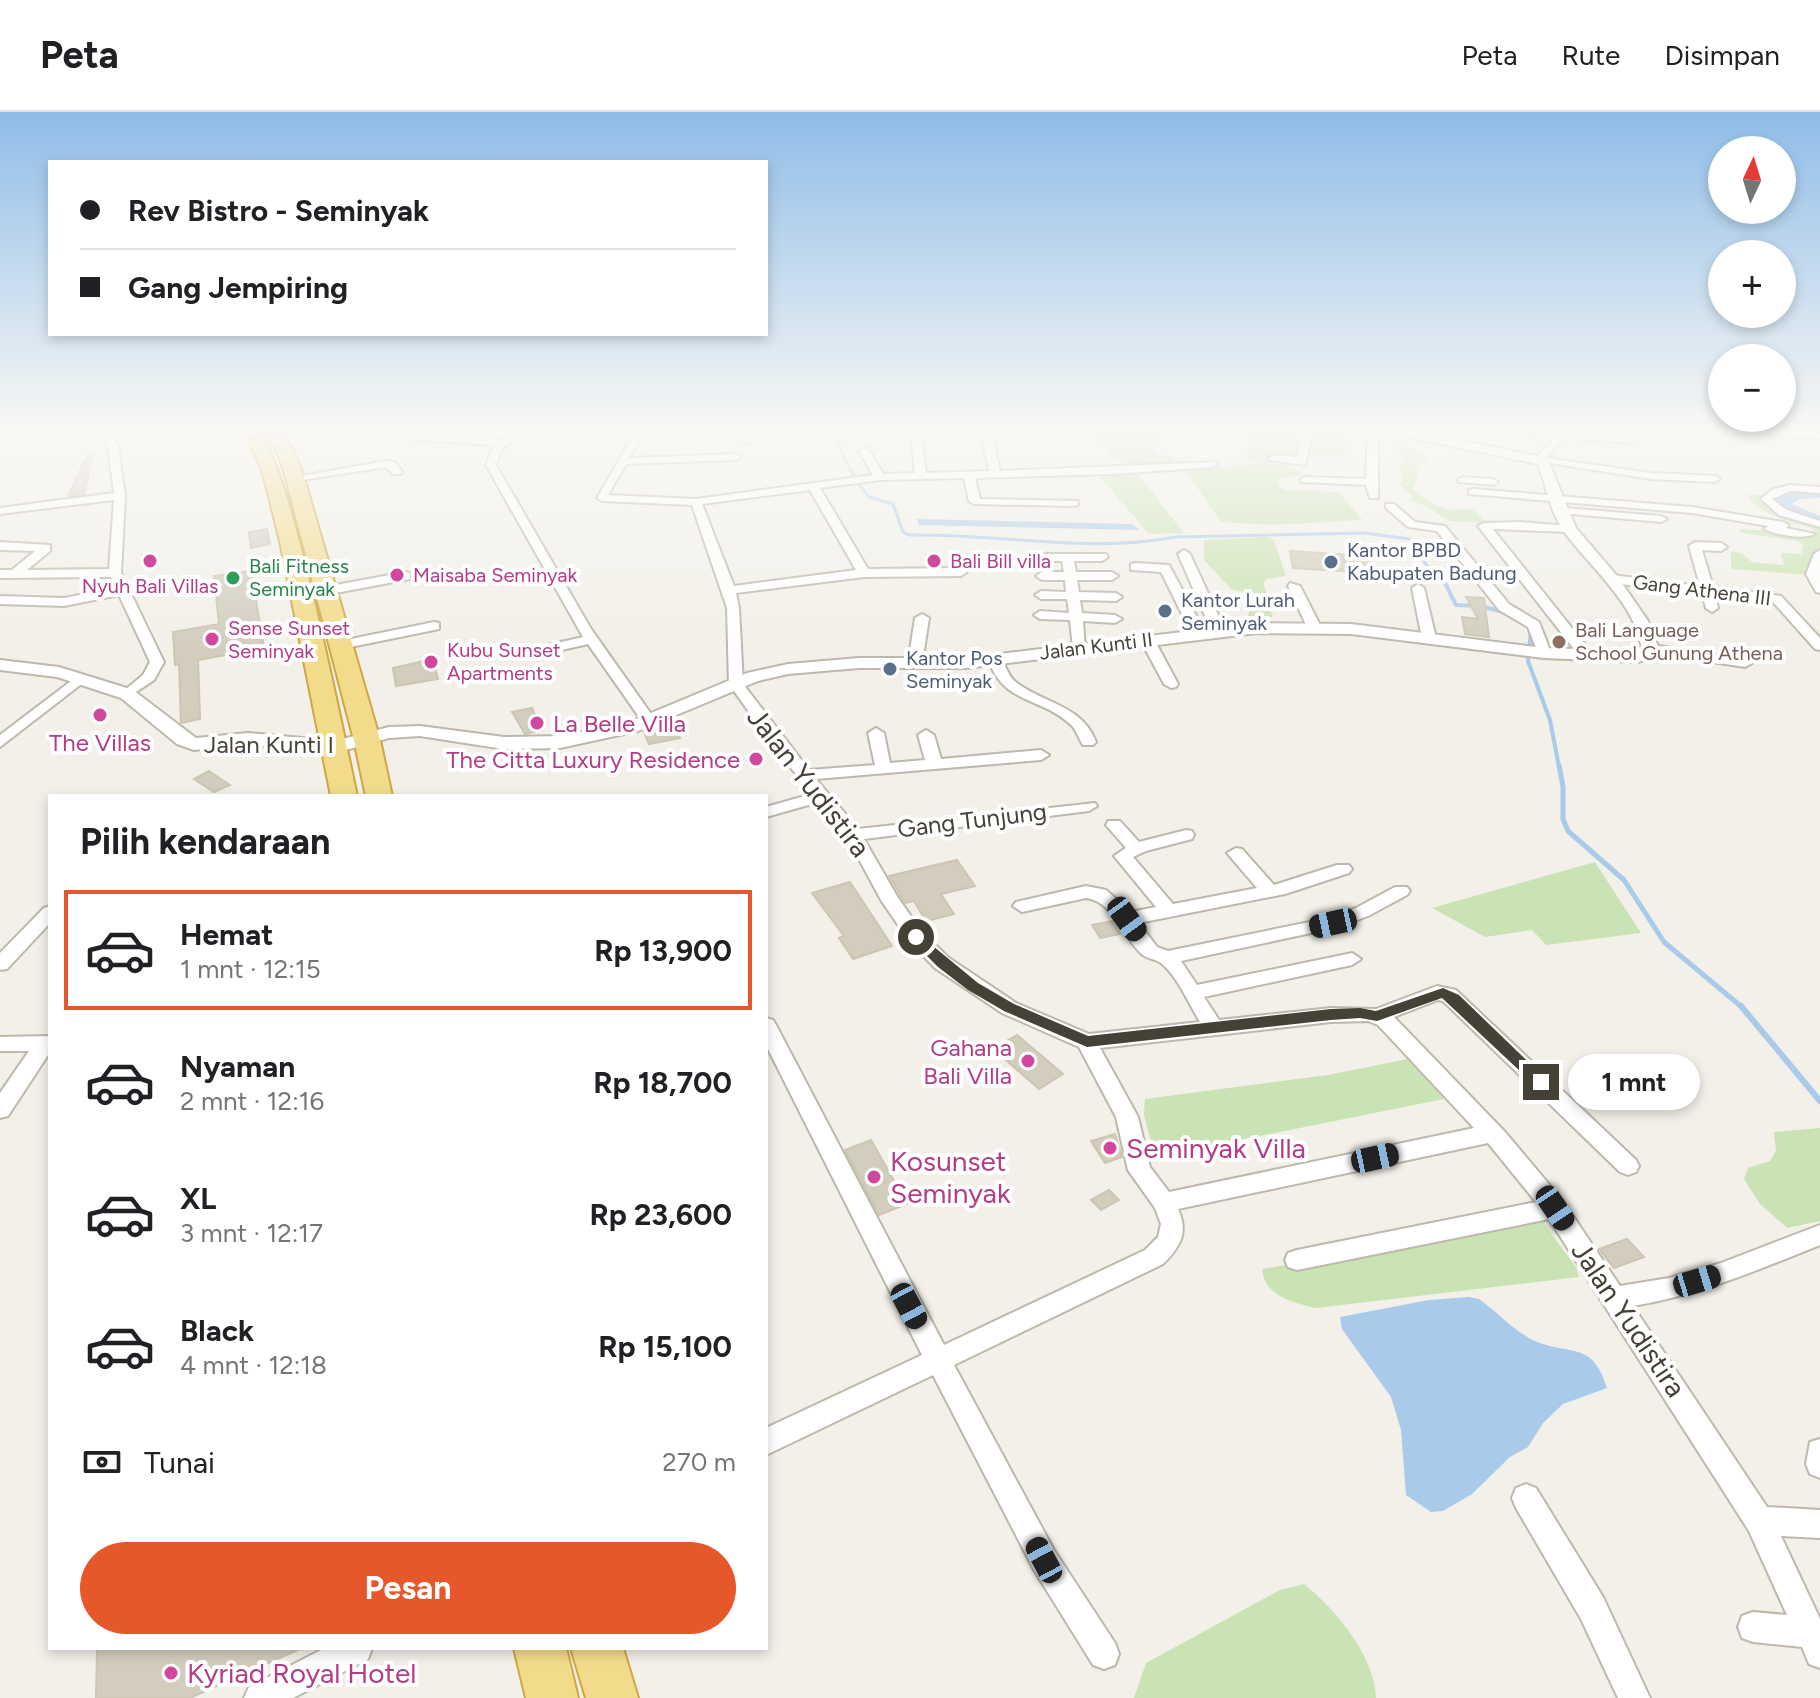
<!DOCTYPE html>
<html lang="id">
<meta charset="utf-8">
<style>
:root{--surface:#fff;--page:#f2f2f2;--text:#202124;--muted:#757577;--line:#e0e0e0;--accent:#e6582b}
body{margin:0;font-family:Figtree,sans-serif;background:var(--page);color:var(--text);height:100vh;display:flex;flex-direction:column;font-size:30px;white-space:nowrap}
*{box-sizing:border-box;margin:0}
p{font-size:26px;color:var(--muted)}
.icon{flex:none;width:44px;height:44px;fill:none;stroke:currentColor;stroke-width:2;stroke-linecap:round;stroke-linejoin:round}
.map{position:relative;flex:1;overflow:hidden}
.sheet{position:absolute;left:48px;top:682px;width:720px;height:856px;display:flex;flex-direction:column;background:var(--surface);border-radius:0px;box-shadow:0 4px 12px #0003}
.sheet>*{flex:none}
.guide{position:absolute;left:48px;top:48px;width:720px;height:176px;border-radius:0px;box-shadow:0 4px 12px #0003;display:grid;align-content:center;height:176px;padding:0 32px;background:var(--surface)}
.needle{width:52px;rotate:4deg}
.buttons{position:absolute;left:1708px;top:24px;display:grid;gap:16px}
.buttons a{display:grid;place-items:center;width:88px;height:88px;border-radius:50%;background:var(--surface);box-shadow:0 4px 12px #0003;font-size:40px}
.end{position:absolute;width:36px;height:36px;margin:-18px;border:10px solid #454137;background:#fff;box-shadow:0 0 0 4px #fff}
.from{border-radius:50%}
.bubble{position:absolute;height:56px;border-radius:28px;background:var(--surface);box-shadow:0 4px 12px #0003;font-size:26px;font-weight:700;line-height:56px;text-align:center}
.car{position:absolute;width:24px;height:48px;margin:-24px -12px;border-radius:10px;box-shadow:0 0 6px 2px #0007;background:linear-gradient(#222 24%,#8ab4d8 0 40%,#222 0 76%,#8ab4d8 0 86%,#222 0)}
.guide b{display:flex;align-items:center;gap:28px;height:76px;font-size:30px}
.guide b+b{border-top:2px solid var(--line)}
.guide i{width:20px;height:20px;background:var(--text)}
ul{padding:0;list-style:none}
li{display:flex;align-items:center;gap:24px;height:120px;margin:0 16px 12px;padding:0 16px;border:4px solid transparent;border-radius:0px}
li div{flex:1}
li b{display:block;font-size:30px}
li em{font-style:normal;font-weight:700}
li.current{border-color:var(--accent)}
li>.icon{width:72px;height:72px;stroke-width:1.5}
h2{padding:0 32px;font-size:36px;line-height:96px}
.pay{display:flex;align-items:center;gap:20px;height:88px;padding:0 32px;font-size:30px}
.pay p{margin-inline-start:auto}
.cta{display:flex;gap:16px;margin-top:auto;padding:16px 32px}
.cta a{flex:1;height:92px;border-radius:48px;background:var(--accent);color:#fff;font-size:32px;font-weight:700;line-height:92px;text-align:center}
header{display:flex;align-items:center;gap:48px;box-sizing:border-box;height:112px;padding:0 40px;background:var(--surface);border-bottom:2px solid var(--line)}
header strong{font-size:38px}
nav{display:flex;gap:44px;margin-inline-start:auto;font-size:28px}
.map>svg:first-child{display:block}
.green{fill:#cae3b4}
.water{fill:#aacae9}
.lines{fill:none;stroke-linecap:round;stroke-linejoin:round}
.stream-far3{stroke:#aacae9;stroke-width:3}
.stream-far2{stroke:#aacae9;stroke-width:4}
.stream-far1{stroke:#aacae9;stroke-width:5}
.stream{stroke:#aacae9;stroke-width:6}
.building{fill:#d3cdbe;stroke:#cdc5b2;stroke-width:2}
.minor-casing{stroke:#bdb8ab;stroke-width:4}
.tertiary-casing{stroke:#bdb8ab;stroke-width:4}
.trunk-casing{stroke:#cfa845;stroke-width:4}
.minor{fill:#fff;fill-rule:evenodd}
.tertiary{fill:#fff;fill-rule:evenodd}
.trunk{fill:#f2db8a;fill-rule:evenodd}
.route{fill:#454137}
.hotel-dot{fill:#d1479c;stroke:#fff;stroke-width:3}
.service-dot{fill:#5c6f8a;stroke:#fff;stroke-width:3}
.leisure-dot{fill:#2e9e5b;stroke:#fff;stroke-width:3}
.education-dot{fill:#8d6e63;stroke:#fff;stroke-width:3}
.labels{text-anchor:middle;dominant-baseline:central;stroke-width:8;stroke-linejoin:round;paint-order:stroke}
.far-service-label{font-size:20px;fill:#4e5e75;stroke:#fff;text-anchor:start}
.far-hotel-label{font-size:20px;fill:#b23c85;stroke:#fff;text-anchor:start}
.far-leisure-label{font-size:20px;fill:#27864d;stroke:#fff;text-anchor:start}
.far-street-label{font-size:20px;fill:#454137;stroke:#fff}
.far-education-label{font-size:20px;fill:#785e54;stroke:#fff;text-anchor:start}
.hotel-label{font-size:24px;fill:#b23c85;stroke:#fff;text-anchor:end}
.street-label{font-size:24px;fill:#454137;stroke:#fff}
.near-street-label{font-size:28px;fill:#454137;stroke:#fff}
.near-hotel-label{font-size:28px;fill:#b23c85;stroke:#fff;text-anchor:start}
</style>
<header>
<strong>Peta</strong>
<nav><a>Peta</a><a>Rute</a><a>Disimpan</a></nav>
</header>
<div class="map">
<svg width="1820" height="1586" viewBox="0 0 1820 1586">
<rect width="100%" height="100%" fill="#f2f0e8"/>
<path class="green" d="M1085 314H1163L1158 328 1152 331 1157 342 1173 345 1176 350 1133 354 1112 344Z
M1250 314H1349L1344 345H1308L1300 353 1291 354 1305 364 1282 365 1278 369 1280 375 1286 378 1339 380 1362 408 1273 413 1221 410 1185 358 1255 352 1246 347Z
M1482 314H1550L1554 319 1553 322H1527L1546 330C1529 330 1515 322 1498 321L1495 325 1482 322Z
M1403 328C1410 337 1420 337 1428 346L1417 357V369L1412 376C1419 383 1435 395 1446 397 1455 399 1465 396 1474 397L1487 411 1448 409 1427 394 1410 389 1413 384 1399 372 1403 366 1399 357 1404 345 1394 332Z
M1138 362 1184 421 1149 422 1100 365Z
M1747 383H1762L1771 395 1820 413V439L1814 444 1807 463 1731 457V440L1742 441 1752 450 1784 453 1781 441 1801 442 1803 433 1797 429 1743 421 1739 417 1816 422 1810 415C1786 410 1760 402 1747 383Z
M1268 425 1274 428 1286 464 1267 467 1263 471 1271 490 1269 497 1273 505 1247 506 1250 498 1246 481 1231 477 1204 448V428Z
M1595 750 1641 821 1546 833 1532 818 1485 825 1432 796Z
M1408 947 1444 987 1155 1045 1144 1003 1145 987 1328 963Z
M1820 1016V1109L1787 1116 1760 1092 1744 1067 1748 1056 1770 1049 1776 1039 1774 1020Z
M1542 1109 1576 1155 1579 1165 1316 1196C1294 1191 1264 1184 1262 1157Z
M1304 1472C1335 1497 1375 1544 1376 1586H1134L1146 1551 1280 1478Z"/>
<path class="water" d="M1785 377 1820 378V386L1799 387 1792 392 1820 404V409L1793 401 1773 389 1774 381Z
M917 407 1132 412 1140 418 919 413Z
M1469 1185 1479 1187C1496 1199 1511 1216 1529 1226 1566 1246 1592 1225 1607 1276L1563 1292 1543 1311 1528 1335 1510 1345 1472 1382 1443 1399 1431 1400 1406 1383 1401 1318 1391 1285 1342 1217 1340 1205 1429 1188Z"/>
<g class="lines">
<path class="stream-far3" d="M834 314 844 346 855 365
M992 315 1018 314
M932 317 978 315
M837 322 907 318
M859 372 869 385 893 392 903 420 909 423C997 421 1088 442 1175 425L1365 421 1409 427 1427 454 1440 465"/>
<path class="stream-far2" d="M1437 463 1444 469 1456 493 1481 494 1506 501
M1531 518 1528 549 1550 608 1559 655"/>
<path class="stream-far1" d="M1559 653 1563 675V707L1568 719 1624 768 1664 830 1743 896"/>
<path class="stream" d="M1741 894 1820 989"/>
</g>
<path class="building" d="M87 343 93 344 84 382 68 384Z
M267 417 270 432 251 436 249 420Z
M1290 439 1367 444 1373 461 1293 456Z
M251 459 264 536 198 548 200 607 181 611 179 552 175 553 173 520 219 512 214 464Z
M1466 485 1484 486 1489 525 1465 522 1462 505 1478 507Z
M433 547 438 567 396 574 393 556Z
M532 596 542 618 525 622 512 600Z
M675 614 680 626 649 632 644 620Z
M209 659 230 673 214 680 194 667Z
M957 748 975 774 941 782 954 802 926 809 914 789 905 791 889 764Z
M850 770 892 834 853 847 839 826 844 824 812 781Z
M1112 809 1120 822 1100 826 1092 813Z
M1017 923 1063 962 1039 977 993 937Z
M1115 1022 1122 1045 1105 1051 1091 1029Z
M871 1028 907 1092 879 1103 845 1038Z
M1109 1078 1119 1088 1101 1098 1091 1088Z
M1627 1127 1644 1145 1614 1156 1599 1137Z
M97 1536H302L190 1586H96Z"/>
<g class="lines">
<g class="minor-casing">
<path id="minor" d="M0 314H19L0 317Z
M99 314H109L118 335 125 384 121 461 164 550 154 568 127 586 120 582 143 563 150 550 119 483 64 494 0 492V484L64 486 116 476 111 465 0 466V458H12L35 439 0 438V430L50 433V439L27 458 109 457 114 388 0 402V396L114 381 108 335Z
M283 314H303L272 322 267 319Z
M517 314H528L502 337 496 353 591 517 656 609 654 612H644L588 532 531 545 524 541 526 538 583 525 486 353 494 333 407 327 402 324 407 321 501 328Z
M639 314H649L629 346 736 342 741 345 736 348 626 352 608 383 696 387 873 363 859 339 864 336 868 337 883 362 915 361 910 314H920L926 361 989 359 980 314H990L1000 359 1216 350 1217 352 1212 355 1115 362 975 366 980 387 1078 389V393L1074 394 974 392 969 389 964 366 880 368 820 376 868 457 961 456 967 460 961 464 864 465 736 481 739 496 743 572 809 658 875 653 868 621 876 616 884 621 890 651 925 648 918 623 926 618 934 623 941 647 1041 638 1049 643 1041 648 816 667 858 717 1095 691 1097 694 1089 699 864 727 898 786 923 821 949 846 1016 891 1089 922 1200 910C1189 892 1178 865 1161 851 1156 847 1148 847 1143 843 1123 827 1115 790 1086 786L1022 800 1013 794 1016 790 1086 774 1106 778 1131 800 1156 795 1114 744 1126 736 1106 713 1108 709H1120L1139 730 1186 718 1192 719 1194 723 1192 727 1146 739 1133 745 1173 792 1257 776 1227 741 1236 736 1242 737 1274 773 1337 753H1349L1352 757 1349 761 1285 782 1139 811 1157 835 1168 839 1329 806 1356 796 1395 775H1407L1410 779 1407 783 1368 804 1339 815 1181 849 1197 873 1352 841 1361 847 1352 853 1204 885 1219 908 1331 896 1376 897 1437 874 1456 878 1636 1048 1639 1054 1636 1060 1628 1063 1620 1060 1443 889 1438 888 1394 905 1505 1020 1563 1089 1620 1174 1669 1166 1721 1151 1820 1113V1133C1758 1158 1699 1183 1633 1194L1767 1395 1820 1398V1426L1781 1424 1820 1507V1556L1809 1552 1802 1535 1753 1530 1742 1526 1738 1515 1742 1504 1753 1500 1787 1503 1749 1419 1549 1107 1297 1158 1288 1155 1285 1148 1288 1141 1297 1138 1536 1090 1488 1031 1178 1097C1189 1121 1180 1135 1163 1152L954 1253 1054 1438 1115 1531 1119 1542 1115 1553 1104 1557 1093 1553 1034 1458 933 1263 766 1343V1316L922 1243 766 933V906L773 908 776 913 944 1233 1145 1138 1158 1125 1161 1112 1155 1096 1128 1058 1116 1005 1079 935 1002 901 935 856 909 829 881 788 847 725 819 690 766 705V695L812 682 774 635 729 572 727 496 692 393 602 389 597 386ZM810 378 856 458 734 474 702 392ZM1368 909 1378 913 1474 1016 1169 1080 1150 1055 1138 1005 1100 936 1331 910Z
M759 314H770L748 332H740V328Z
M1303 314H1313L1305 353 1270 348 1269 346 1274 343 1297 345Z
M1354 314H1389L1414 319 1409 322 1378 319V386H1370L1366 373 1301 370 1300 368 1305 365 1366 367 1368 318Z
M1766 317 1820 321V327L1763 322 1761 320Z
M1561 320 1632 325 1637 328 1632 331 1564 326 1546 346 1651 361 1715 364 1720 367 1715 370 1651 367 1536 349V345Z
M386 349 395 350 402 360 401 362H393L386 355 296 369 291 366Z
M1463 365 1493 367 1498 370 1493 373 1459 370 1458 368Z
M1791 373 1820 375V381L1791 379 1772 387 1787 398 1820 409V415L1779 403 1761 387 1773 377Z
M1473 377 1692 395 1783 410 1789 413 1786 416 1815 422C1803 428 1776 423 1764 417L1768 414 1692 401 1469 382V378Z
M1386 392H1394L1415 410 1445 414 1509 492 1539 510 1551 541 1549 544H1539L1528 515 1499 498 1437 419 1408 415 1386 396Z
M1564 396 1661 404 1667 407 1661 410 1560 401 1558 399Z
M1520 410 1569 414 1575 417 1569 420 1493 417 1591 540V546H1581L1478 414 1484 411Z
M1695 430 1721 431 1727 435 1721 439 1702 438 1713 475 1781 484 1820 526V538L1815 537 1773 490 1715 483 1718 496 1712 500 1706 496 1702 482 1612 471 1606 467 1612 463 1700 474 1689 434Z
M1184 438 1190 442 1226 520 1224 523H1214L1212 520 1178 442Z
M1820 438V481L1816 480 1806 462 1814 442Z
M1037 442H1106L1108 445 1102 449H1074L1076 460H1112L1118 464 1112 468H1077L1079 480 1116 481 1122 485 1116 489 1080 488 1082 501 1115 503 1122 507 1115 511 1083 509 1085 539 1080 540 1073 536 1070 508 1040 507 1034 503 1040 499 1069 501 1067 487H1041L1035 483 1041 479 1066 480 1065 468H1042L1036 464 1042 460H1064L1062 449H1041L1035 445Z
M1135 451 1169 453 1206 522 1204 525 1199 526 1192 522 1161 460 1131 458V452Z
M406 460 410 461V467L325 483 319 479 325 475Z
M1290 471 1300 474 1321 515 1319 518 1314 519 1307 515 1288 474Z
M1418 472 1424 476 1436 526 1429 530 1422 526 1412 476Z
M922 502 929 506 922 551 915 555 908 551 915 506Z
M434 510 439 511V517L341 537 334 533 341 529Z
M1148 525 1155 529 1178 572 1176 575 1171 576 1164 572 1141 529Z
M1651 533 1745 547 1752 551 1745 555 1646 540V534Z
M995 543C1006 547 1006 564 1017 571 1045 592 1082 593 1096 630L1093 633H1083C1078 626 1077 618 1070 612 1039 584 1004 593 988 547Z
M79 563 86 567 84 570 0 635V623Z
M50 794V811L7 857 0 858V841L44 796Z
M50 924V940L8 1004 0 1006V981L29 939H0V925Z
M1820 1327V1366L1810 1362 1806 1352 1810 1330Z
M1526 1372 1536 1376 1603 1485 1650 1586H1618L1581 1507 1516 1396 1512 1386 1516 1376Z
M325 1536H372L368 1547 293 1586H244L249 1575Z"/>
</g>
<g class="tertiary-casing">
<path id="tertiary" d="M1399 314H1411L1423 321 1547 346 1576 416 1617 464 1648 509 1659 537 1654 546 1637 550 1544 546 1351 522 1257 521 966 556H859L788 562 758 569 638 619 560 636 504 637 420 624 389 626 335 641 248 633 194 638 177 632 121 586 57 565 0 558V548L59 555 133 578 196 626 248 621 335 629 389 615 420 614 504 625 560 624 627 611 747 561 788 552 859 546H966L1257 511 1351 512 1544 536 1642 539C1637 493 1591 456 1565 421 1551 403 1546 373 1538 352L1417 327 1407 324Z"/>
</g>
<g class="trunk-casing">
<path id="trunk" d="M259 314H275L292 336 302 359 380 628 392 684H366L354 628 284 359 276 337Z
M258 324C286 331 347 639 357 684H331L280 429 264 365 250 329Z
M514 1536H566L578 1586H526Z
M571 1536H623L638 1586H586Z"/>
</g>
<use href="#minor" class="minor"/>
<use href="#tertiary" class="tertiary"/>
<use href="#trunk" class="trunk"/>
</g>
<linearGradient id="sky" x2="0" y2="1"><stop stop-color="#8fbde8"/><stop offset="0.59" stop-color="#f9f8f5"/><stop offset="1" stop-color="#f9f8f5" stop-opacity="0"/></linearGradient>
<rect width="1820" height="536" fill="url(#sky)"/>
<path class="route" d="M916 820 978 871 1014 892 1088 924 1331 897 1360 896 1376 899 1443 876 1459 883 1549 970 1547 974H1536L1442 886 1377 909 1360 906 1331 908 1087 935 1004 899 968 878 938 855 911 828 909 825Z"/>
<g class="hotel-dot">
<circle cx="150" cy="449" r="8"/>
<circle cx="934" cy="449" r="8"/>
<circle cx="397" cy="463" r="8"/>
<circle cx="212" cy="527" r="8"/>
<circle cx="431" cy="550" r="8"/>
<circle cx="100" cy="603" r="8"/>
<circle cx="537" cy="611" r="8"/>
<circle cx="756" cy="647" r="8"/>
<circle cx="1028" cy="949" r="8"/>
<circle cx="1110" cy="1036" r="8"/>
<circle cx="874" cy="1065" r="8"/>
<circle cx="171" cy="1561" r="8"/>
</g>
<g class="service-dot">
<circle cx="1331" cy="450" r="8"/>
<circle cx="1165" cy="499" r="8"/>
<circle cx="890" cy="557" r="8"/>
</g>
<circle class="leisure-dot" cx="233" cy="466" r="8"/>
<circle class="education-dot" cx="1559" cy="530" r="8"/>
<g class="labels">
<g class="far-service-label">
<text x="1347" y="438">Kantor BPBD<tspan x="1347" dy="23">Kabupaten Badung</tspan></text>
<text x="1181" y="488">Kantor Lurah<tspan x="1181" dy="23">Seminyak</tspan></text>
<text x="906" y="546">Kantor Pos<tspan x="906" dy="23">Seminyak</tspan></text>
</g>
<g class="far-hotel-label">
<text x="950" y="449">Bali Bill villa</text>
<text x="413" y="463">Maisaba Seminyak</text>
<text x="150" y="474" text-anchor="middle">Nyuh Bali Villas</text>
<text x="228" y="516">Sense Sunset<tspan x="228" dy="23">Seminyak</tspan></text>
<text x="447" y="538">Kubu Sunset<tspan x="447" dy="23">Apartments</tspan></text>
</g>
<g class="far-leisure-label">
<text x="249" y="454">Bali Fitness<tspan x="249" dy="23">Seminyak</tspan></text>
</g>
<g class="far-street-label">
<text transform="translate(1702 478) rotate(7)">Gang Athena III</text>
<text transform="translate(1096 534) rotate(-7)">Jalan Kunti II</text>
</g>
<g class="far-education-label">
<text x="1575" y="518">Bali Language<tspan x="1575" dy="23">School Gunung Athena</tspan></text>
</g>
<g class="hotel-label">
<text x="553" y="611" text-anchor="start">La Belle Villa</text>
<text x="100" y="630" text-anchor="middle">The Villas</text>
<text x="740" y="647">The Citta Luxury Residence</text>
<text x="1012" y="935">Gahana<tspan x="1012" dy="28">Bali Villa</tspan></text>
</g>
<g class="street-label">
<text x="269" y="632">Jalan Kunti I</text>
<text transform="translate(972 708) rotate(-7)">Gang Tunjung</text>
</g>
<g class="near-street-label">
<text transform="translate(809 670) rotate(52)">Jalan Yudistira</text>
<text transform="translate(1629 1207) rotate(56)">Jalan Yudistira</text>
</g>
<g class="near-hotel-label">
<text x="1126" y="1036">Seminyak Villa</text>
<text x="890" y="1049">Kosunset<tspan x="890" dy="32">Seminyak</tspan></text>
<text x="187" y="1561">Kyriad Royal Hotel</text>
</g>
</g>
</svg>
<div class="buttons">
<a><svg class="needle" viewBox="-14 -14 28 28"><path d="M0-13l5 13h-10z" fill="#e53935"/><path d="M0 13l5-13h-10z" fill="#757577"/></svg></a>
<a>+</a>
<a>−</a>
</div>
<i class="end from" style="left:916px;top:825px"></i>
<i class="end" style="left:1541px;top:970px"></i>
<div class="bubble" style="left:1568px;top:942px;width:132px">1 mnt</div>
<i class="car" style="left:1127px;top:807px;rotate:144deg"></i>
<i class="car" style="left:1333px;top:811px;rotate:258deg"></i>
<i class="car" style="left:1375px;top:1046px;rotate:78deg"></i>
<i class="car" style="left:1555px;top:1096px;rotate:146deg"></i>
<i class="car" style="left:1697px;top:1169px;rotate:73deg"></i>
<i class="car" style="left:909px;top:1194px;rotate:152deg"></i>
<i class="car" style="left:1044px;top:1448px;rotate:332deg"></i>
<div class="guide">
<b><i class="from"></i>Rev Bistro - Seminyak</b>
<b><i></i>Gang Jempiring</b>
</div>
<section class="sheet">
<h2>Pilih kendaraan</h2>
<ul>
<li class="current"><svg class="icon" aria-label="car" viewBox="0 0 24 24"><path d="M5 17H2v-5l4-1 3-4h7l3 4 3 1v5h-3M9 17h6M6 11h13"/><circle cx="7" cy="17" r="2"/><circle cx="17" cy="17" r="2"/></svg><div><b>Hemat</b><p>1 mnt · 12:15</p></div><em>Rp 13,900</em></li>
<li><svg class="icon" aria-label="car" viewBox="0 0 24 24"><path d="M5 17H2v-5l4-1 3-4h7l3 4 3 1v5h-3M9 17h6M6 11h13"/><circle cx="7" cy="17" r="2"/><circle cx="17" cy="17" r="2"/></svg><div><b>Nyaman</b><p>2 mnt · 12:16</p></div><em>Rp 18,700</em></li>
<li><svg class="icon" aria-label="car" viewBox="0 0 24 24"><path d="M5 17H2v-5l4-1 3-4h7l3 4 3 1v5h-3M9 17h6M6 11h13"/><circle cx="7" cy="17" r="2"/><circle cx="17" cy="17" r="2"/></svg><div><b>XL</b><p>3 mnt · 12:17</p></div><em>Rp 23,600</em></li>
<li><svg class="icon" aria-label="car" viewBox="0 0 24 24"><path d="M5 17H2v-5l4-1 3-4h7l3 4 3 1v5h-3M9 17h6M6 11h13"/><circle cx="7" cy="17" r="2"/><circle cx="17" cy="17" r="2"/></svg><div><b>Black</b><p>4 mnt · 12:18</p></div><em>Rp 15,100</em></li>
</ul>
<div class="pay"><svg class="icon" aria-label="cash" viewBox="0 0 24 24"><path d="M3 7h18v10H3z"/><circle cx="12" cy="12" r="2"/></svg>Tunai<p>270 m</p></div>
<div class="cta"><a>Pesan</a></div>
</section>
</div>
